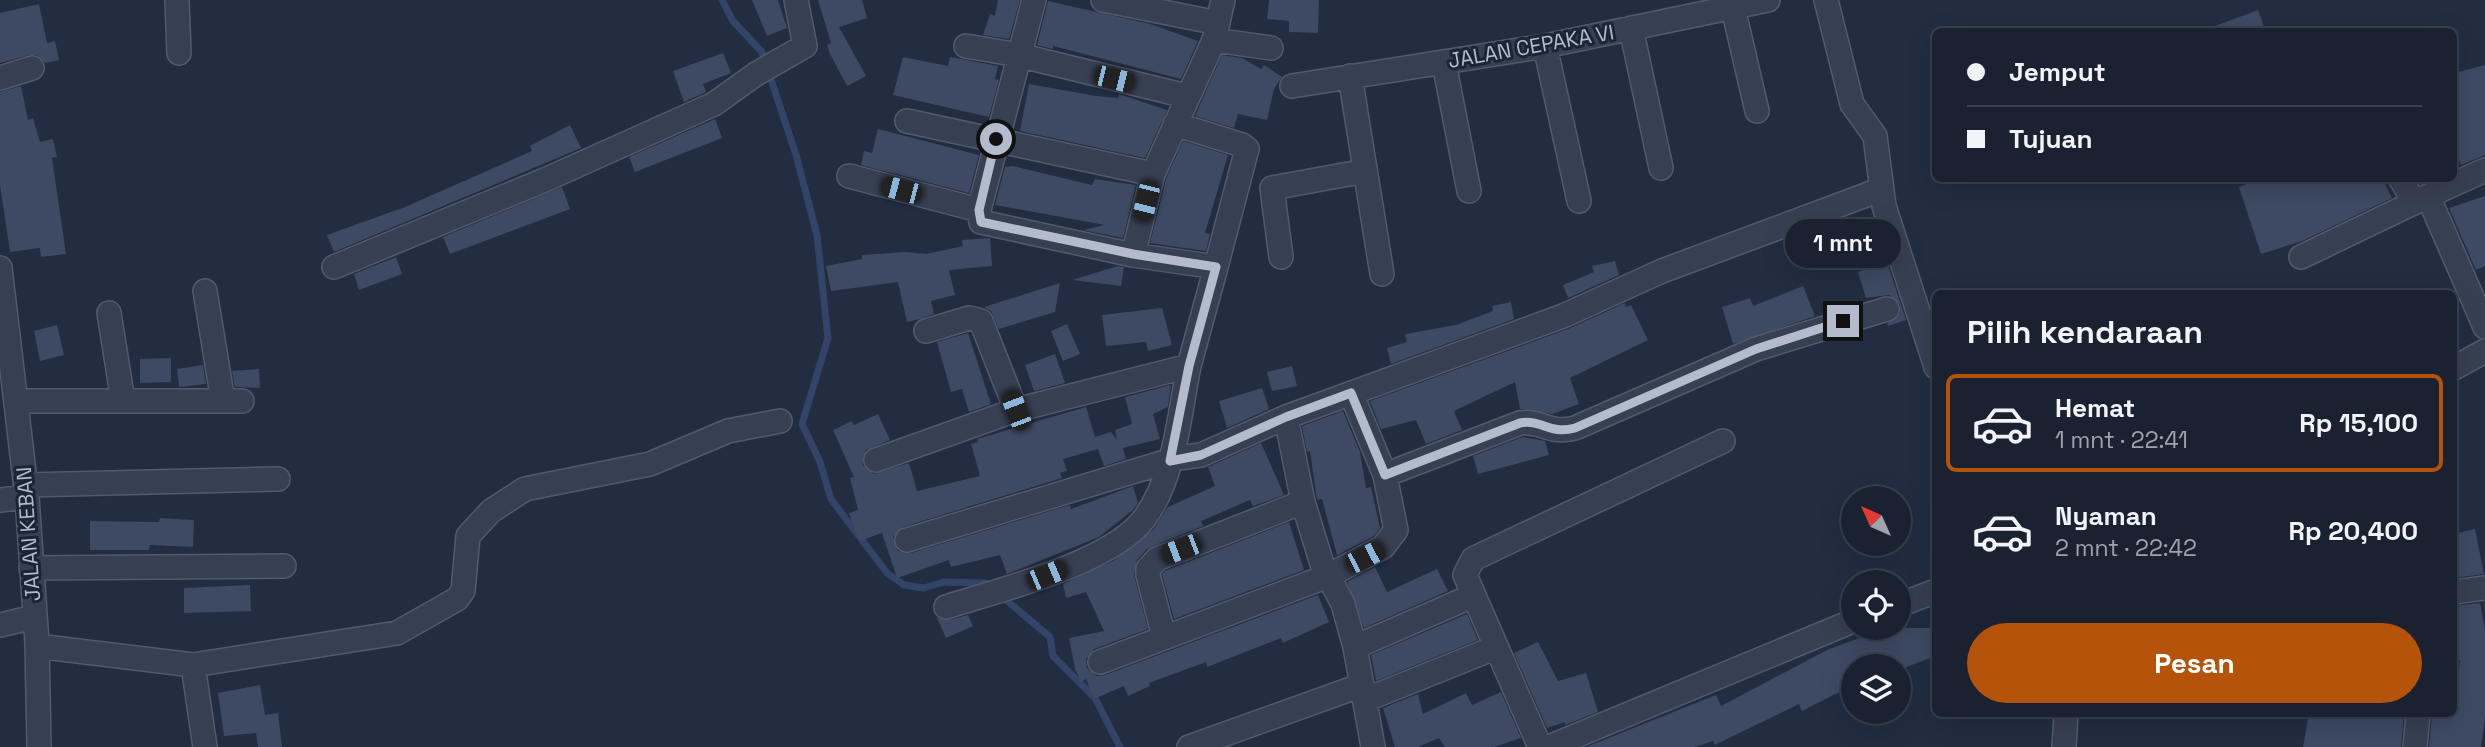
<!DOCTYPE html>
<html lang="id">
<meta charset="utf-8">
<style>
:root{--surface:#1a2232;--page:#272f3e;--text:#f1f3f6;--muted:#9fa4ac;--line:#383f4d;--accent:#b45309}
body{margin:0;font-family:"Space Grotesk",sans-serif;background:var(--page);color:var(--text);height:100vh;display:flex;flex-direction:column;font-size:26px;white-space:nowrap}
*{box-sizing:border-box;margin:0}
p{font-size:23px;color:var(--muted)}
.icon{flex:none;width:38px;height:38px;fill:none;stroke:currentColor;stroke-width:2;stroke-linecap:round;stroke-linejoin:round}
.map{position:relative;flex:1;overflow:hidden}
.panel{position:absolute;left:1932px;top:290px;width:525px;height:427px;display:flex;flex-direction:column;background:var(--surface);border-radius:10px;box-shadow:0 7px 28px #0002,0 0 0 2px var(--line)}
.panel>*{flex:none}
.hud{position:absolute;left:1932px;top:28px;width:525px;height:154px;border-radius:10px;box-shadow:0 7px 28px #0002,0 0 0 2px var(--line);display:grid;align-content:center;height:154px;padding:0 35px;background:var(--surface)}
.needle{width:46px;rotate:315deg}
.controls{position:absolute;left:1841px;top:486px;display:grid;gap:14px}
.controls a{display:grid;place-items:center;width:70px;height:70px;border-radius:50%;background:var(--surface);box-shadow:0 7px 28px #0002,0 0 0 2px var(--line);font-size:35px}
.end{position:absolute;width:32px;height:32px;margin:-16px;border:9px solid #b4bbcc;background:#111;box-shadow:0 0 0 4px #111}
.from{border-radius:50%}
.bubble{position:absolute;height:49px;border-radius:24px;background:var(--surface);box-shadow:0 7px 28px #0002,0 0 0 2px var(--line);font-size:23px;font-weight:700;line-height:49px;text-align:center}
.car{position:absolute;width:21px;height:42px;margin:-21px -10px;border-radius:9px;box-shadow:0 0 5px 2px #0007;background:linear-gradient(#222 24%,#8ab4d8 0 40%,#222 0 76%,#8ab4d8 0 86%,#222 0)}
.hud b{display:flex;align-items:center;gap:24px;height:66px;font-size:26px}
.hud b+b{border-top:2px solid var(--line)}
.hud i{width:18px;height:18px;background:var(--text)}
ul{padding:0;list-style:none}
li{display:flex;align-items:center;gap:21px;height:98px;margin:0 14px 10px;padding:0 21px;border:4px solid transparent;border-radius:10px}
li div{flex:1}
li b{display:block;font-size:26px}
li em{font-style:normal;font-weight:700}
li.current{border-color:var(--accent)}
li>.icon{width:63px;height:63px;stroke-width:1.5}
h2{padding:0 35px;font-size:32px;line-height:84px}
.button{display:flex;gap:14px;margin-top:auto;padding:14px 35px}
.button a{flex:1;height:80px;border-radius:42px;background:var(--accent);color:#fff;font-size:28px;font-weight:700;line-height:80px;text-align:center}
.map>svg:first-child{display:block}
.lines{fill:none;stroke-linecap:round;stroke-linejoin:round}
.stream{stroke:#334469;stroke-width:7}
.building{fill:#3e4963}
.street-casing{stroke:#525a6c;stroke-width:26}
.street{stroke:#373f52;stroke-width:23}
.route{stroke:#b4bbcc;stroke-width:9}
.labels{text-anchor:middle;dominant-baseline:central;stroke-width:6;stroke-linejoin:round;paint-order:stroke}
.street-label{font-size:21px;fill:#b4bbcc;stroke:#1c2437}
</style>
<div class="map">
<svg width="2485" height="747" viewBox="0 0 2485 747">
<rect width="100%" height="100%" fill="#222d42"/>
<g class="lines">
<path class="stream" d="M722 0 733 21 762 52 796 155 817 235 828 338 802 424 820 462 831 499 887 573 904 585 924 588 944 582 986 583 1050 637 1053 656 1095 698 1120 747"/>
</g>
<path class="building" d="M752 0H778L787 28 767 36Z
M818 0H862L867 18 839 27 866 76 847 86 830 54 827 45 831 43Z
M998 0H1020L1009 39 983 35 990 14 995 16Z
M1269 0H1319L1318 33 1289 32V21L1267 19Z
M1048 1 1150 24 1198 41 1181 79 1053 46V49L1037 45Z
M39 4 47 43 55 41 59 60 45 63 36 55H29L0 63V13Z
M2258 10 2266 32H2207V29Z
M723 53 731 73 703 84 706 92 684 102 673 71Z
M1222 55 1242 58 1261 69 1264 65 1282 77 1274 89 1267 120 1238 114 1234 128 1195 116Z
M903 57 948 66 950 57 998 66 995 79 999 80 989 117 893 95Z
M2485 65V155L2461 165 2454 148V73Z
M1029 84 1096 96 1118 98 1119 94 1167 110 1145 158 1020 131Z
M21 86 28 120 33 118 40 142 53 139 57 157 52 158 66 254 41 257 40 248 10 252 0 185V92Z
M715 119 722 138 635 172 629 157Z
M570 125 581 148 334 252 327 235 405 207 532 151 530 146Z
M878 129 979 155 969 193 861 165 864 151 872 153Z
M1183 141 1228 155 1205 233 1210 234 1206 251 1150 243 1166 179Z
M1013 166 1092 185 1095 179 1136 185 1123 238 1083 230 1105 225 995 205 1005 167Z
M2264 178H2382L2392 198 2302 241 2261 254 2239 187Z
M562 187 570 209 450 254 443 237Z
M2485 196V266L2476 270 2449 208Z
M990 238 992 266 949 270 955 295 931 301 934 314 920 319 907 322 898 282 831 291 826 266 862 259V255L906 252 926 254 963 246 962 240Z
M396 257 402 274 359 290 354 274Z
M1615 261 1619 275 1568 298 1563 285 1594 272 1592 266Z
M1887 262 1906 320 1888 326 1887 324 1900 313V304L1889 295 1866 298 1858 272Z
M1118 266 1124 267 1121 286 1072 280Z
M1060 283 1055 312 999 329 991 311 984 307Z
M1803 286 1815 316 1733 344 1722 307 1750 298 1753 306Z
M1511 302 1514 319 1391 364 1387 348 1407 342 1405 334 1456 325 1493 311 1492 306Z
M1625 303 1626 307 1631 305 1648 340 1570 378 1579 404 1552 414 1520 409 1515 382 1454 411 1462 430 1426 444 1416 420 1381 429 1370 401 1568 329Z
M1162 308 1172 345 1148 351 1146 342 1106 346 1102 315Z
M1067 324 1080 354 1063 361 1051 331Z
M57 325 64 355 40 361 34 331Z
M968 333 991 404 969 412 962 389 951 392 937 342Z
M1055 354 1065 383 1034 391 1025 365Z
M171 358V382L140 383V359Z
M203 365 206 384 179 387 177 369Z
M1292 366 1297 386 1272 391 1267 372Z
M259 369 260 388 235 387 232 371Z
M1171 385 1168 407 1153 414 1160 439 1123 448 1126 459 1104 466 1098 449 1063 459 1067 471 1060 473 1062 478 903 527 893 537 898 551 911 553 1070 505 1071 509 1133 486 1138 503 1133 510 1099 537 1007 574 1000 555 951 567 949 560 897 578 882 533 859 541 849 513 858 510 850 478 854 477 833 430 852 421 854 425 878 414 890 440 866 450 863 465 874 474 909 463 917 491 980 476 971 444 978 442 977 439 1086 407 1095 437 1111 432 1117 440 1115 430 1132 424 1125 397Z
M1262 388 1269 409 1227 428 1219 401Z
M1343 411 1360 452 1366 488 1371 487 1380 528 1374 536 1337 555 1322 499 1317 500 1310 451 1307 452 1302 426Z
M1523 437 1545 441 1549 455 1478 474 1473 456Z
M1261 443 1284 495 1253 506 1250 500 1201 521 1203 526 1147 549 1137 560 1134 575 1148 629 1094 649 1086 659 1087 668 1097 676 1105 675 1318 595 1329 622 1283 643 1281 638 1207 667 1206 662 1149 683 1150 686 1128 696 1124 686 1094 699 1086 679 1081 682 1075 669 1069 638 1104 631 1086 592 1066 598 1063 584 1113 561 1154 529 1168 507 1215 486 1208 467Z
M160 518 194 520 193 547 150 545 149 550H90V521L159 522Z
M1289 522 1304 570 1174 619 1162 574 1165 571Z
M2475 529 2484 574 2454 578V534Z
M1375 567 1387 592 1437 569 1448 591 1364 628 1347 582Z
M250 585 251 611 184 613V588Z
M2480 603 2485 630V716L2481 747H2429L2432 714H2454L2455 711 2460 660 2454 661V606Z
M1467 614 1478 640 1376 681 1371 655Z
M968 615 973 626 946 638 937 618 949 620Z
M1888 628H1936V656L1906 667H1853V685L1802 711 1799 704 1715 745 1713 741 1695 747H1586L1716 695 1721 706 1829 649Z
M1538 642 1558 681 1586 673 1598 712 1565 725V722L1547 728 1514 653Z
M260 685 265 715 278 713 282 747H258L256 733 224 736 218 693Z
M1501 692 1521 738 1494 747H1445L1439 738 1418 747H1395L1383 708 1418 694 1423 714 1466 693 1472 705Z
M2309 714H2404L2401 747H2303Z"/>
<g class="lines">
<g class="street-casing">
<path id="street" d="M177 0 179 53
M1034 0 979 210 981 222 1133 255 1216 267 1247 149 1242 145 1175 124
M1103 0 1218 23
M1826 0 1852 104 1875 136 1884 206 1936 367
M1733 8 1757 111
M1631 28 1661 168
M1214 40 1271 48
M966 46 1018 55 1186 96
M1545 46 1579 201
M1444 63 1469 191
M1350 76 1382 274
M0 78 32 68
M1292 86 1545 46 1768 0
M907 121 1153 174
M2485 170 2428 196 2485 327
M849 176 979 210
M2400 178 2413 200
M1133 255 1153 174 1214 40 1223 0
M1281 257 1272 188 1365 171
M2301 257 2428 196
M334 267 547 179 714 104 756 74 805 46 796 0
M0 268 27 497 37 643 45 647 193 665 397 633 457 599 463 591 468 536 491 511 525 489 650 464 728 431 780 421
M205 291 223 401
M109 313 123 401
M926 331 969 318 981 321 1016 410
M1189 366 1216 267
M2454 368 2485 351
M1351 393 1385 475
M16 401H242
M876 460 1016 410 1189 366C1179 416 1175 477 1144 519 1109 564 999 590 946 607
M26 485 278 479
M0 500 27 497
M907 540 1178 458 1201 455 1286 417
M31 568 284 566
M2454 592 2485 588
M1899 605 1936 591
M0 625 34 617
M1164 637 1148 575V569L1157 559 1303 502
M37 643 39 747
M1355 647 1463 600
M1100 662 1328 576 1383 547 1396 530 1385 475 1520 423C1542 420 1549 435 1575 428L1756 349 1887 309
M193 665 205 747
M1365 700 1487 651
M1189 747 1362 685
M1373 747 1355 647 1343 604 1322 564 1303 502 1286 417 1563 316 1662 271 1882 189
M1540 747 1465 575 1473 559 1723 441
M1549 747 1853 621
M2064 747 2066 714
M2415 747 2418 714"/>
</g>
<use href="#street" class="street"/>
</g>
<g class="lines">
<path class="route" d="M996 139 979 210 981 222 1133 254 1216 267 1189 366 1170 461 1201 455 1286 417 1351 393 1385 475 1520 423C1542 419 1549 435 1575 428L1756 349 1843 321"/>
</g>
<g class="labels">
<g class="street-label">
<text transform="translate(1531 46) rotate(-10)">JALAN CEPAKA VI</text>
<text transform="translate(28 534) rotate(-94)">JALAN KEBAN</text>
</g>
</g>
</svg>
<div class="controls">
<a><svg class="needle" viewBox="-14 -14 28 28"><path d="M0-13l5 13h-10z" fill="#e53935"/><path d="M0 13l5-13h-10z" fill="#9fa4ac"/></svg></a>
<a><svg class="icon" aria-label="locate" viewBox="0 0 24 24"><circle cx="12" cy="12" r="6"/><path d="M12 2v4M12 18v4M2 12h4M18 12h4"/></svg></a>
<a><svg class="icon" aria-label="layers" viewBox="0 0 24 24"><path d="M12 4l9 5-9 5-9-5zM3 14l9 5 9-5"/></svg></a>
</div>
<i class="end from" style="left:996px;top:139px"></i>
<i class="end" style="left:1843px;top:321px"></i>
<div class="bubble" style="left:1785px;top:219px;width:116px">1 mnt</div>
<i class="car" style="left:1114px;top:79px;rotate:104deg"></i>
<i class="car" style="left:901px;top:190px;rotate:285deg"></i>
<i class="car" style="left:1146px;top:201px;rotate:194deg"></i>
<i class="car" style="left:1016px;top:410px;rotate:339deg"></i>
<i class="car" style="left:1181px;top:549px;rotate:249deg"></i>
<i class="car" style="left:1365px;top:557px;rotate:63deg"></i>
<i class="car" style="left:1047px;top:575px;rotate:67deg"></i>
<div class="hud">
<b><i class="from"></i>Jemput</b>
<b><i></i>Tujuan</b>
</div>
<section class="panel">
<h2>Pilih kendaraan</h2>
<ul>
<li class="current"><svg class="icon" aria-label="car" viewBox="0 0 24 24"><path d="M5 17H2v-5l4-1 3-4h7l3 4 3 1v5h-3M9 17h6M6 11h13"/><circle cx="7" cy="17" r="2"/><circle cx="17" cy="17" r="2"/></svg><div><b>Hemat</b><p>1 mnt · 22:41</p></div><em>Rp 15,100</em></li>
<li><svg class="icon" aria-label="car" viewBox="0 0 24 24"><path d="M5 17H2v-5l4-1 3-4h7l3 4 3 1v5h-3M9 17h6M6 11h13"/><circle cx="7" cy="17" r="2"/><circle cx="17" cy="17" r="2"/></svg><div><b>Nyaman</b><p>2 mnt · 22:42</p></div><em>Rp 20,400</em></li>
</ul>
<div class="button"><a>Pesan</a></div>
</section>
</div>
